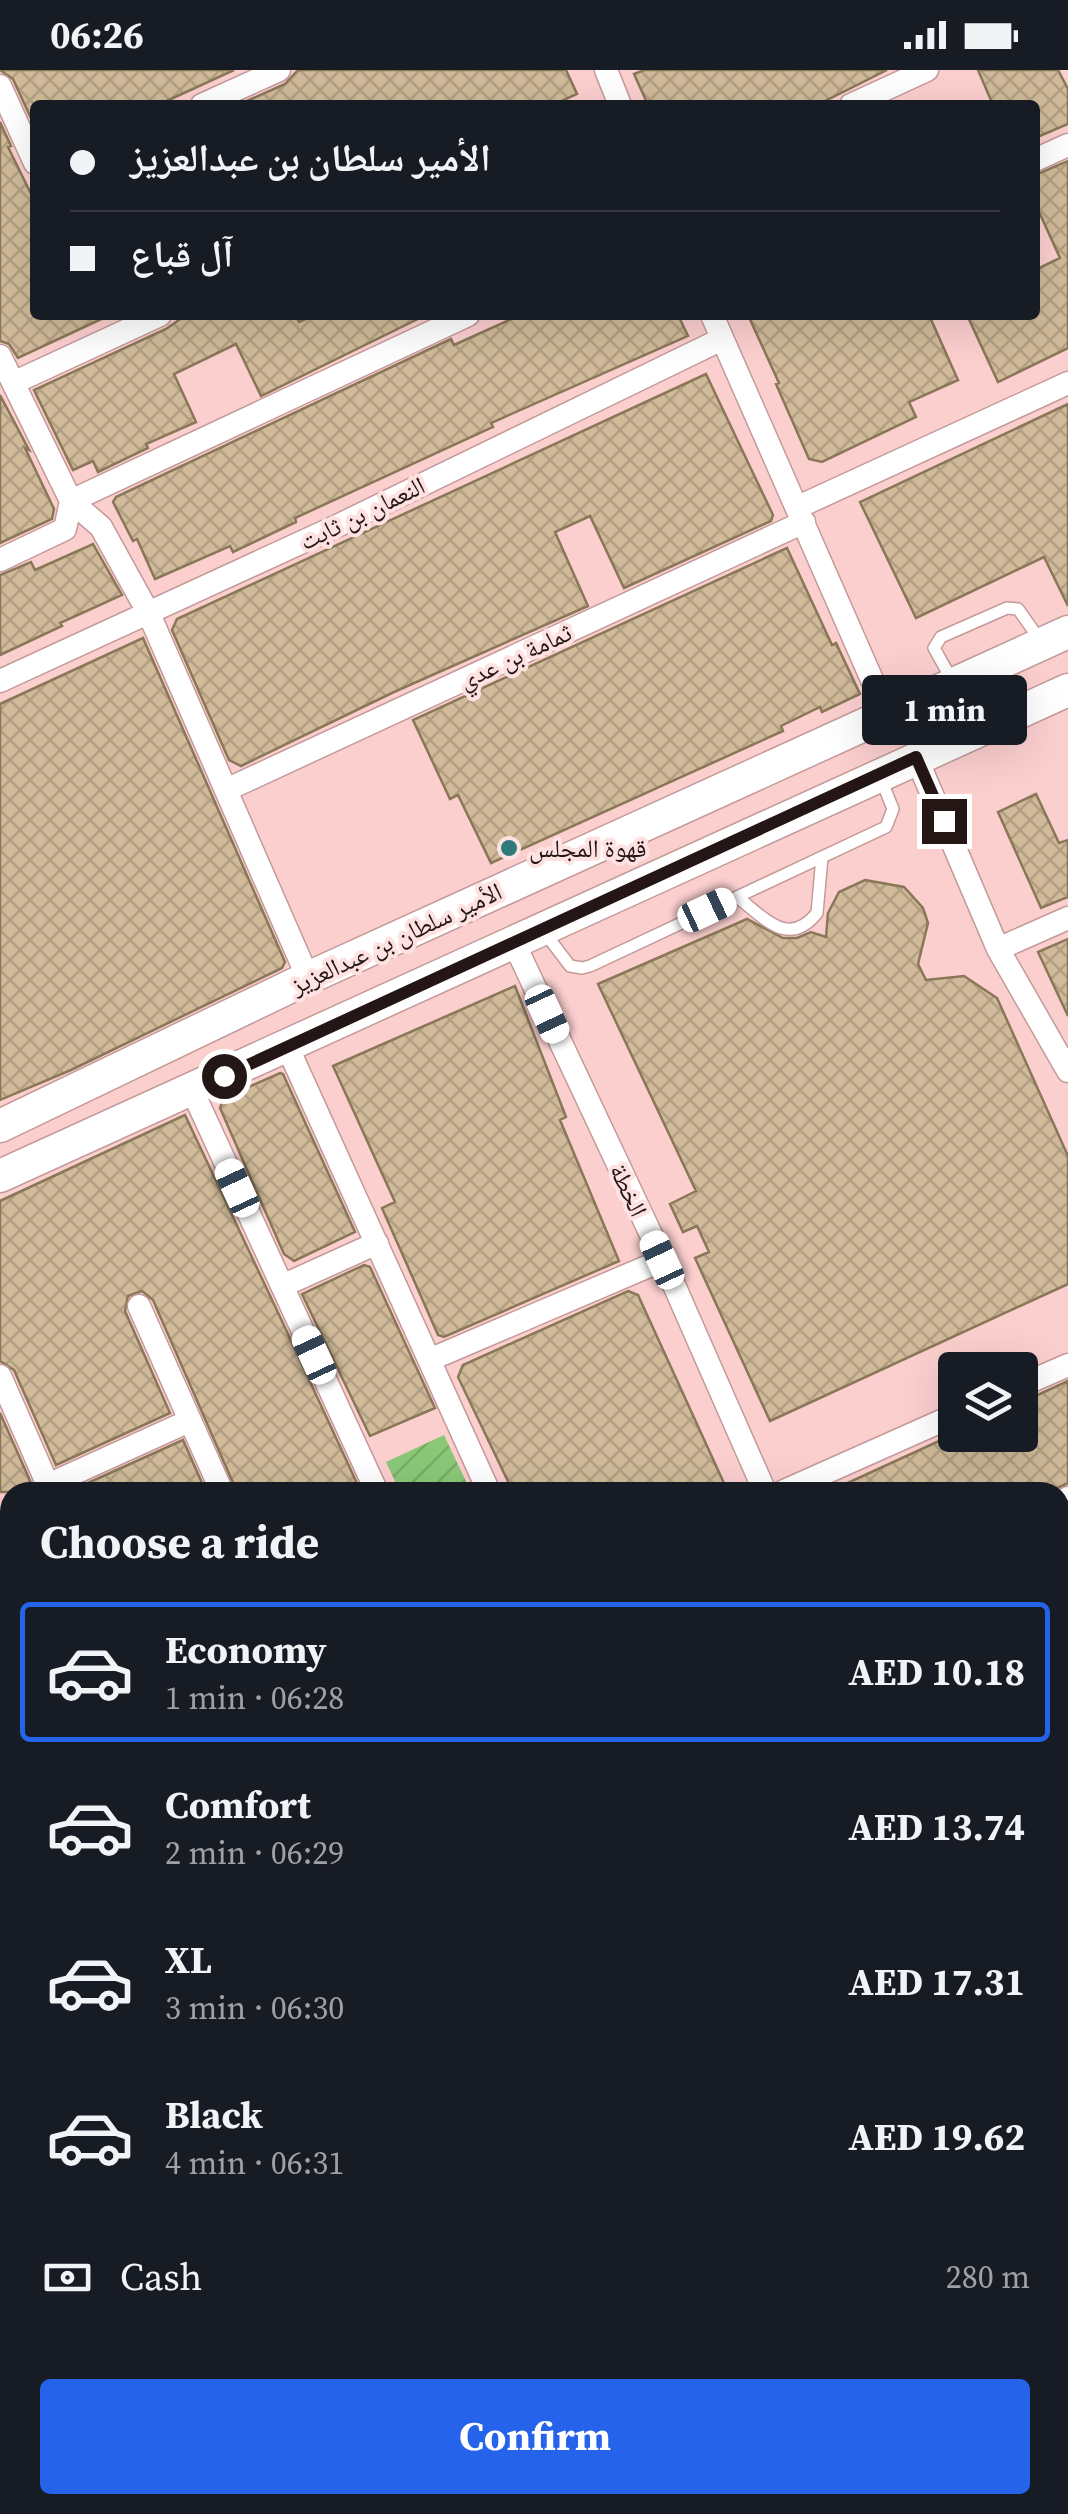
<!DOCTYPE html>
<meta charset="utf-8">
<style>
:root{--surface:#171b24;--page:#20242c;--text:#f1f3f6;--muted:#9ea1a6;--line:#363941;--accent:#2563eb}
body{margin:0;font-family:"Source Serif 4","Noto Naskh Arabic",serif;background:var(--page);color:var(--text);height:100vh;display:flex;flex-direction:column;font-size:38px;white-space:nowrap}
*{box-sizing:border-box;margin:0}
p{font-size:32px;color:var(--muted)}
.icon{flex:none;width:55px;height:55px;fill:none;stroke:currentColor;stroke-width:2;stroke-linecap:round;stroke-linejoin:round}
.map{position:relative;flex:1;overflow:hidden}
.sheet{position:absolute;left:0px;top:1412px;width:1070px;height:1032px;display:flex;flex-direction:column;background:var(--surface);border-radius:30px 30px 0 0;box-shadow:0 10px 40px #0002}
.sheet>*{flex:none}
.banner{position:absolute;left:30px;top:30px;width:1010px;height:220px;border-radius:10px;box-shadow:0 10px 40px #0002;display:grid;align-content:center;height:220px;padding:0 40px;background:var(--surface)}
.fabs{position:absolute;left:938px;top:1282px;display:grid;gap:20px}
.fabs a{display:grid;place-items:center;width:100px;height:100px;border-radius:10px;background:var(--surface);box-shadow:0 10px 40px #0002;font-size:50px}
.end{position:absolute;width:45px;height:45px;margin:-22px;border:12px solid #251616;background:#fff;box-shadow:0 0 0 5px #fff}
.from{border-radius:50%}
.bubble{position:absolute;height:70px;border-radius:10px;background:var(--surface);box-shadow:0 10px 40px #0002;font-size:32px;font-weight:700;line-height:70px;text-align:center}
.car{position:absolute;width:30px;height:60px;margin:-30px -15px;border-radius:12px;box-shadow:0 0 8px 2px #0007;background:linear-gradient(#fff 24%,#345 0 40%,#fff 0 76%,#345 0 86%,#fff 0)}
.banner b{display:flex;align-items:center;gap:35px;height:95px;font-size:38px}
.banner b+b{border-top:2px solid var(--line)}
.banner i{width:25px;height:25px;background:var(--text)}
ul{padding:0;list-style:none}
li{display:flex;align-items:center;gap:30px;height:140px;margin:0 20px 15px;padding:0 20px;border:5px solid transparent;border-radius:10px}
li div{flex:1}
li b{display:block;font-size:38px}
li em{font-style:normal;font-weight:700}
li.selected{border-color:var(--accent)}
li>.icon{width:90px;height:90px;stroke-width:1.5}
h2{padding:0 40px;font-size:45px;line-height:120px}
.pay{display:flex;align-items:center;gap:25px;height:110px;padding:0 40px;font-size:38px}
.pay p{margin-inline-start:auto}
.button{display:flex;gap:20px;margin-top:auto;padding:20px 40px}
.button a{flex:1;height:115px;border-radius:10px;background:var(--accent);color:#fff;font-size:40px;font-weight:700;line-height:115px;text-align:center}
.status{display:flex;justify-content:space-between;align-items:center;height:70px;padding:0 50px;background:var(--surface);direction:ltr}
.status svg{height:28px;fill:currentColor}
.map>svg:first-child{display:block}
.garden{fill:url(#garden-furrows)}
.building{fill:url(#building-cross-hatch);stroke:#8a7758;stroke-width:2.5}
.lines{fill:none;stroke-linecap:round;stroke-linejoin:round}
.lane-casing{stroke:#c49a99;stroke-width:14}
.street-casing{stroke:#c49a99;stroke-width:25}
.secondary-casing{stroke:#c49a99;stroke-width:35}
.primary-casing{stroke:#af8a8a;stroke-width:38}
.lane{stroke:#fff;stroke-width:11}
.street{stroke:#fff;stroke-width:22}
.secondary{stroke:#fff;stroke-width:32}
.primary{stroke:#fcdede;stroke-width:35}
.route{stroke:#251616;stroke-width:12}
.poi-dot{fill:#307a7c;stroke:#fde2e1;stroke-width:4}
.labels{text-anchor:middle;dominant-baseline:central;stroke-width:8;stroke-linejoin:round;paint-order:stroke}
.street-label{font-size:25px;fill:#251616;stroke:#fde2e1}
.poi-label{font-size:25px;fill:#251616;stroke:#fde2e1;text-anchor:start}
</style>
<div class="status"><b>06:26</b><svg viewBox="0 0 49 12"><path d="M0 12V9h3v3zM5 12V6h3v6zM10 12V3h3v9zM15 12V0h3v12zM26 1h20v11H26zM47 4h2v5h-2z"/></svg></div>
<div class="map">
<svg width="1068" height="2444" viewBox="0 0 1068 2444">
<defs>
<pattern id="garden-furrows" width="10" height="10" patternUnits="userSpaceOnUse" patternTransform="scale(2.5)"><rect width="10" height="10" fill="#8ac878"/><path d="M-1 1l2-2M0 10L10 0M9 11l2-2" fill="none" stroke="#77ab67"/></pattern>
<pattern id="building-cross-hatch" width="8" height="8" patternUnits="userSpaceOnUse" patternTransform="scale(2.5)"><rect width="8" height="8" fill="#d0ba99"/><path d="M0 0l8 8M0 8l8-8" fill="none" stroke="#b29f83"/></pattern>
</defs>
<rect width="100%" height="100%" fill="#fccfcf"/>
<path class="garden" d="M444 1365 471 1422H400L386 1392Z"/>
<path class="building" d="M0 0H234L158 35H35V57L13 9Z
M298 0H566L577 24 553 35H238L285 14Z
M644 0H887L817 35H648L634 4Z
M978 0H1058L1068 19V54L1035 68V35H993Z
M0 52 11 76 8 77 35 132V245H110L18 288 9 274 0 271Z
M1068 91V278L998 312 967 245H1035V200L1060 188 1035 133V105Z
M186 245H295L299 252 315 245H426L261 326 236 274 174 304 196 352 146 374 148 378 98 402 93 391 73 400 34 320 166 259Z
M520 245H678L688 266 491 353 493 357 295 448 296 452 233 482 230 476 155 509 137 469 133 471 113 432 116 427 451 269 454 275Z
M748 245H929L958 310 909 332 916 347 822 392 809 389 776 314 779 313Z
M706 304 773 445 771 451 624 518 590 446 555 462 588 536 394 622 241 696 229 690 172 560 177 549Z
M0 325 29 380 25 378 54 439 52 449 0 473Z
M1068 334V536L1044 487 916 548 860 432Z
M93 474 122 525 60 553 62 556 0 585V505L31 492 35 500Z
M787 478 832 575 836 573 860 624 822 642 820 637 781 656 783 661 491 793 458 725 450 729 413 650Z
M143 568 285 892 282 898 71 1000 0 1030V634Z
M1036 724 1059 773 1068 770V827L1041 838 998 742Z
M865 810 904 817 923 838 928 853 918 894 926 910 964 906 997 928 1068 1086V1214L770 1351 695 1188 709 1182 697 1156 683 1162 670 1134 696 1121 598 914 747 849 783 868H797L811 862 826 867 828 843 839 822Z
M1068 869V946L1038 882Z
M515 916 566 1047 560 1050 619 1191 444 1267 438 1265 382 1138 395 1132 333 996Z
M280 1003 283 1004 355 1162 294 1191 284 1184 220 1038 224 1028Z
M185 1045 281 1249 361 1422H237L153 1230 142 1221 128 1226 125 1241 170 1343 56 1395 14 1300 0 1291V1131Z
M364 1195 370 1197 435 1338 370 1366 302 1224Z
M628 1221 638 1225 728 1422H513L458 1307 463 1295Z
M1068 1311V1413L1049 1422H828L952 1365H1020V1333Z
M0 1343 35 1422H0Z
M183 1370 206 1422H68Z"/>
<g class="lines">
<g class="lane-casing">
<path id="lane" d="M952 610 934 578 941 567 1007 538 1018 539 1040 570
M737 827C764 847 788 879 817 843L822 787
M545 863 570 896 582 898 590 896 886 757 893 739 881 709"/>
</g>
<g class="street-casing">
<path id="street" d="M606 0 620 35
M0 16 35 93
M202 35 279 0
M851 35 927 0
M1035 90 1068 75
M712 245 887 644
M0 286 71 431 468 245
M13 313 160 245
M798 437 1068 313
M0 490 65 459 71 431 101 457 149 544 308 908
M0 611 337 456 722 269
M916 687 998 879 1068 1001
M226 720 804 452
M514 873 663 1190 765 1422
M998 879 1068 848
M287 976 489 1422
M192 1020 377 1422
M282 1216 377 1173
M139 1236 222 1422
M429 1290 663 1190
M0 1306 51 1422
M1020 1316 1068 1295
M48 1415 189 1351
M782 1422 955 1345
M1060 1432 1068 1428
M0 1541 10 1537
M1060 1663 1068 1659
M0 1751 10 1746
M0 1796 10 1816
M1061 2035 1068 2050
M0 2164 10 2159
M1060 2373 1068 2369
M283 2435 287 2444
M493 2435 497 2444
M622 2435 626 2444
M753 2435 757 2444
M997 2435 1001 2444"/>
</g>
<g class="secondary-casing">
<path id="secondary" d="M0 1056 308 908 1068 562
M0 1106 1068 620"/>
</g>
<g class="primary-casing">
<path id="primary" d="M0 2333 10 2353
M0 2395 10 2414
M50 2435 54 2444"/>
</g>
<use href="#lane" class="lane"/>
<use href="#street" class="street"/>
<use href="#secondary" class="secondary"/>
<use href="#primary" class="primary"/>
</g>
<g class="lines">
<path class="route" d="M224 1006 916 687 944 751"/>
</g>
<circle class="poi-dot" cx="509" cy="778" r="10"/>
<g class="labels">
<g class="street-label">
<text transform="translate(362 443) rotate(-26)">النعمان بن ثابت</text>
<text transform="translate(515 586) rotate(-25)">ثمامة بن عدي</text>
<text transform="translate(396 868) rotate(-25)">الأمير سلطان بن عبدالعزيز</text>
<text transform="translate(629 1120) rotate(65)">الخطة</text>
</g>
<g class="poi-label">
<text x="529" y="778">قهوة المجلس</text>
</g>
</g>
</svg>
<div class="fabs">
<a><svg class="icon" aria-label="layers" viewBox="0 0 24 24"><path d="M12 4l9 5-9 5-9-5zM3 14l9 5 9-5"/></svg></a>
</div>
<i class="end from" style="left:224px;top:1006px"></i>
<i class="end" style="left:944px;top:751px"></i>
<div class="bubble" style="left:862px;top:605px;width:165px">1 min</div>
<i class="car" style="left:707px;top:840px;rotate:65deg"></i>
<i class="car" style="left:547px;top:944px;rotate:155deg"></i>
<i class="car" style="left:237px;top:1118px;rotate:335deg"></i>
<i class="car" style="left:662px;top:1190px;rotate:335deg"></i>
<i class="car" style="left:314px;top:1285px;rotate:335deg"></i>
<div class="banner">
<b><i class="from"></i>الأمير سلطان بن عبدالعزيز</b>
<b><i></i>آل قباع</b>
</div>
<section class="sheet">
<h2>Choose a ride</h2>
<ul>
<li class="selected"><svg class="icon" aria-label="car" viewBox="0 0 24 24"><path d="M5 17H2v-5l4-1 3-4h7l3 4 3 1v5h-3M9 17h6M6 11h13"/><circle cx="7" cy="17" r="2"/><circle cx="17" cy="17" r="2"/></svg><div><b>Economy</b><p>1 min · 06:28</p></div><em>AED 10.18</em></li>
<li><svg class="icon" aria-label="car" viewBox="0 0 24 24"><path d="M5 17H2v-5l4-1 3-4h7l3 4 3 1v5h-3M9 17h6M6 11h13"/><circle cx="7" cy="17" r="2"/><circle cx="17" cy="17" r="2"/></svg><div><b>Comfort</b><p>2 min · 06:29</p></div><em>AED 13.74</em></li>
<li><svg class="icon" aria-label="car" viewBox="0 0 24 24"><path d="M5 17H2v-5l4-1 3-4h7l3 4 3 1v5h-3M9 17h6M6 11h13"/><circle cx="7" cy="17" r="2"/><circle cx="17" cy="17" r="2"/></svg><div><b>XL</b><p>3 min · 06:30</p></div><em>AED 17.31</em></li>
<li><svg class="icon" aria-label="car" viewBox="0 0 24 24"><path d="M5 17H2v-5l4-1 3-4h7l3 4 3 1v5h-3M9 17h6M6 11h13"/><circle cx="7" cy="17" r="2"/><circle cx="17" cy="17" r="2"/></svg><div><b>Black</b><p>4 min · 06:31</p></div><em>AED 19.62</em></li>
</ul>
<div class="pay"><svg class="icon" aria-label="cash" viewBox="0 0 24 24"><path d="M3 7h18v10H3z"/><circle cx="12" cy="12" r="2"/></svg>Cash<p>280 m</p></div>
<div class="button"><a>Confirm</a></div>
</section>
</div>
